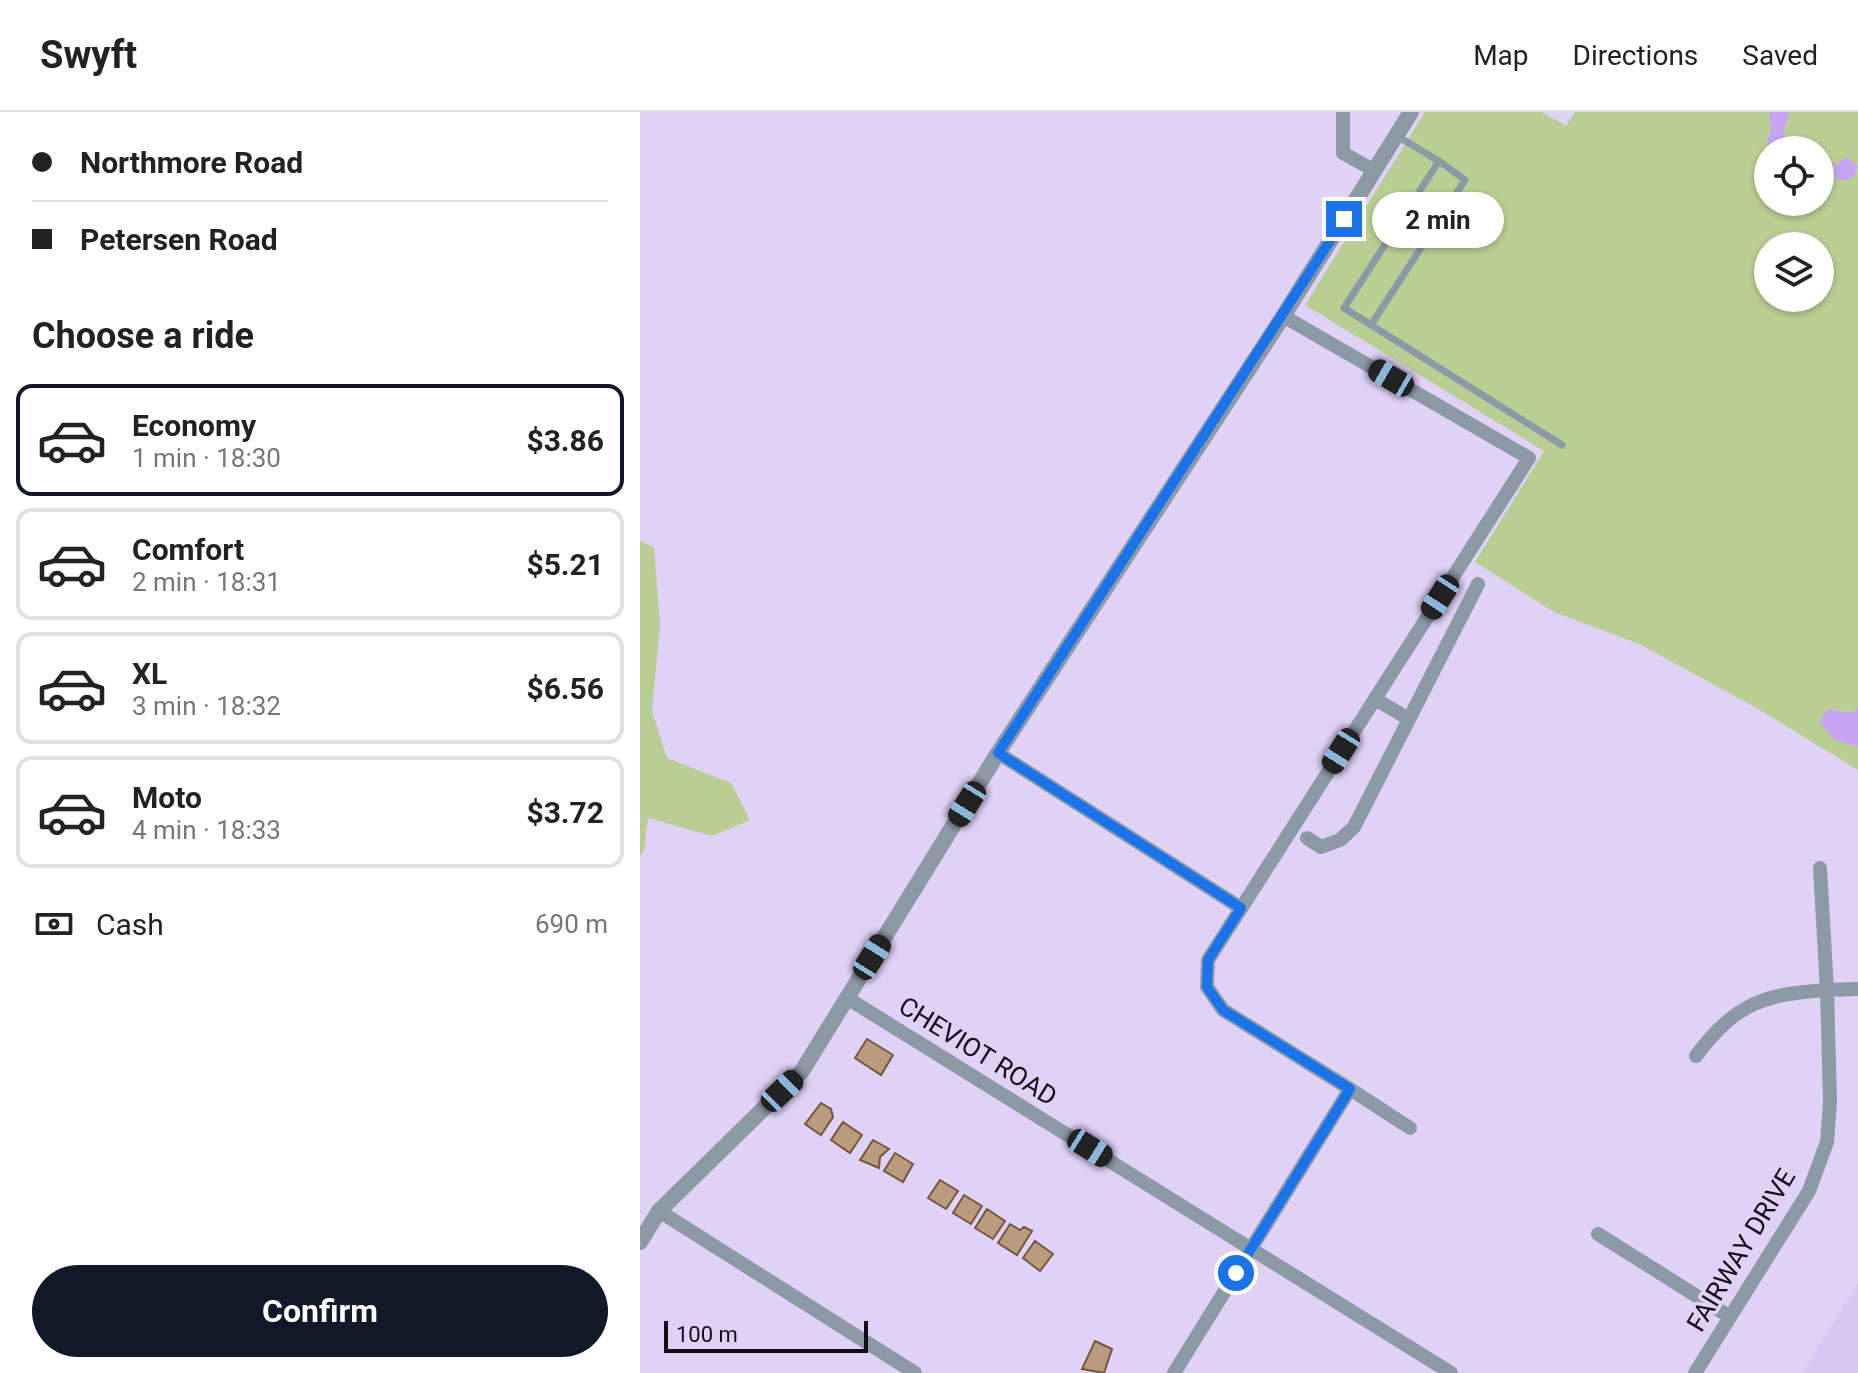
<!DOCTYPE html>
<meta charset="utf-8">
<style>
:root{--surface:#fff;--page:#f6f6f6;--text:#222;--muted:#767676;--line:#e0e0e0;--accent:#111827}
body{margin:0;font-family:Roboto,sans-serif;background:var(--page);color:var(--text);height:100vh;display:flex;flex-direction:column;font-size:30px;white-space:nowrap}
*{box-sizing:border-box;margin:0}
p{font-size:26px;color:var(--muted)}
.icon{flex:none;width:44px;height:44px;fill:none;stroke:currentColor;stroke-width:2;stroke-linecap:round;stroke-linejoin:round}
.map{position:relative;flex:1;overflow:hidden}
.details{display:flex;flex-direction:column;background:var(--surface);width:640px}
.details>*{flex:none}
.banner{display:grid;align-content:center;height:176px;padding:0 32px;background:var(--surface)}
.buttons{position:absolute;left:1114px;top:24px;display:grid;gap:16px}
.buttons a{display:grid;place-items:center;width:80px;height:80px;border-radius:50%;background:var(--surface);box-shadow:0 2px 6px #0004;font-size:40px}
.scale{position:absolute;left:24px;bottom:20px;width:204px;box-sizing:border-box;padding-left:8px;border:4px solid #120d19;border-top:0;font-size:22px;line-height:28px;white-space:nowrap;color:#120d19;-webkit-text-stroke:6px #e0d1f7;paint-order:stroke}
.end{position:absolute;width:36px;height:36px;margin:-18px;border:10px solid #1a73e8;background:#fff;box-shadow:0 0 0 4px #fff}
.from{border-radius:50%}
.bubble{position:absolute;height:56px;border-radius:28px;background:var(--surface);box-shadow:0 2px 6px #0004;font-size:26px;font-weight:700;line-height:56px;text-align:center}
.car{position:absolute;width:24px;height:48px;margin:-24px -12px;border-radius:10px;box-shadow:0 0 6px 2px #0007;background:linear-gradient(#222 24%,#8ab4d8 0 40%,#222 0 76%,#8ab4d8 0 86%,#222 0)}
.banner b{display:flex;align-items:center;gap:28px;height:76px;font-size:30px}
.banner b+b{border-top:2px solid var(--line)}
.banner i{width:20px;height:20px;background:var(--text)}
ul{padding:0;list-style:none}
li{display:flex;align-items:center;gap:24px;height:112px;margin:0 16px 12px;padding:0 16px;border:4px solid var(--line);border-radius:16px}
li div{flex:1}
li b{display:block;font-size:30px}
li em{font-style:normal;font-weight:700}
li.current{border-color:var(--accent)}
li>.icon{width:72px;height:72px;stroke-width:1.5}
h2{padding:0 32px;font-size:36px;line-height:96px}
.pay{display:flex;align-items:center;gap:20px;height:88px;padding:0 32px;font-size:30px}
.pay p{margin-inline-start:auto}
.action{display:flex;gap:16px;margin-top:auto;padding:16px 32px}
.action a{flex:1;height:92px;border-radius:48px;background:var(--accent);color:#fff;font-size:32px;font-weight:700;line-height:92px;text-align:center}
header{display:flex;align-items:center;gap:48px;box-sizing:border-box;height:112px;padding:0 40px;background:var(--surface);border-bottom:2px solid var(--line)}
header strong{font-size:38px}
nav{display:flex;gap:44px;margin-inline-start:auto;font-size:28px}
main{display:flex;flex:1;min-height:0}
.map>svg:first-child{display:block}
.built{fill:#d8c5f2}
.green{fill:#b9ce93;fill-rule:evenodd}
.water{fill:#c6a4f3}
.building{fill:#ba9b7e;stroke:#74573d;stroke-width:2}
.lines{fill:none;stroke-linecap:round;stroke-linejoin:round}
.service{stroke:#8c9aa6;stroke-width:7}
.minor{stroke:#8c9aa6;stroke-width:14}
.tertiary{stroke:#8c9aa6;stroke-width:16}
.route{stroke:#1a73e8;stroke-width:10}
.labels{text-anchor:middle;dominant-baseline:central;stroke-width:7;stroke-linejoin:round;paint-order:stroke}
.street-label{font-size:26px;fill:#120d19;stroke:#e0d1f7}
</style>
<header>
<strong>Swyft</strong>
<nav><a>Map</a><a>Directions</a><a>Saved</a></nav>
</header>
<main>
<section class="details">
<div class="banner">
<b><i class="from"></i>Northmore Road</b>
<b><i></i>Petersen Road</b>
</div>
<h2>Choose a ride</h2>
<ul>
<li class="current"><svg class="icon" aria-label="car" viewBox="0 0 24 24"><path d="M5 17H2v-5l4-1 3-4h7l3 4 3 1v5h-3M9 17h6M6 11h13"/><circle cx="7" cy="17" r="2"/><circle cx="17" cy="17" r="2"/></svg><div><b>Economy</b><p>1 min · 18:30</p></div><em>$3.86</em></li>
<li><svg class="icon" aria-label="car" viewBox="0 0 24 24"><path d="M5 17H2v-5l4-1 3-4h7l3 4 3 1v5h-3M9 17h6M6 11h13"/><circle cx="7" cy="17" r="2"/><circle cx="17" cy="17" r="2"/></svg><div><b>Comfort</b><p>2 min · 18:31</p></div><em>$5.21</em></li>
<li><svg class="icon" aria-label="car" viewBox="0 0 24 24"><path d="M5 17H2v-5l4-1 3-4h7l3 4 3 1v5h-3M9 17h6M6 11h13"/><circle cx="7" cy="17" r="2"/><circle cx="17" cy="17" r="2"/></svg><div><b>XL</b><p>3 min · 18:32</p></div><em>$6.56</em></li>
<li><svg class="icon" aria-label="car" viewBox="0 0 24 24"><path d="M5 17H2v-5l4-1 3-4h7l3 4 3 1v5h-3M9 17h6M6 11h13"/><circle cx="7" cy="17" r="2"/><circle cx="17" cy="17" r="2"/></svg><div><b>Moto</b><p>4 min · 18:33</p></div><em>$3.72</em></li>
</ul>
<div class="pay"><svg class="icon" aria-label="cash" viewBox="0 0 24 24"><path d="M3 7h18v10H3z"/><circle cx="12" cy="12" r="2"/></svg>Cash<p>690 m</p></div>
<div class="action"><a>Confirm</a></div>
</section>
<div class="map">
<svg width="1218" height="1261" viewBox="0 0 1218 1261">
<rect width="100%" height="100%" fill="#e0d1f7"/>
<path class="built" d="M1218 1171V1261H1162Z"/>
<path class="green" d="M785 0H902L926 14 935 0H1218V658L1120 598 999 532 914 500 835 450 904 339 665 193ZM1128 38H1180V90H1128ZM1128 134H1180V186H1128Z
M0 428 14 436 20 512 12 599 27 646 91 671 110 708 72 724 8 706 4 738 0 744Z"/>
<path class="water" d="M1129 0H1150L1143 20 1155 38H1131L1127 30 1131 18Z
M1206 45 1218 54 1215 63 1207 69 1180 62V48L1196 53Z
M1218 595V635L1194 627 1180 610 1187 597 1213 601Z"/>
<path class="building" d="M227 927 253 943 241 963 215 946Z
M181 991 191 997 193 1005 181 1023 165 1012Z
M203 1010 222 1023 210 1041 191 1028Z
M233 1028 249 1037 240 1045 239 1056 220 1048Z
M255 1041 273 1052 263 1070 244 1059Z
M300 1068 318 1079 306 1097 288 1086Z
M324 1083 342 1094 331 1112 313 1101Z
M347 1097 365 1109 353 1127 335 1116Z
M370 1112 380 1118 384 1115 392 1119 377 1143 358 1131Z
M395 1129 413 1142 400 1159 383 1146Z
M455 1229 472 1237 464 1261 442 1257Z"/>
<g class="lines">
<path class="service" d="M757 24 799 49 704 196 922 333
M731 213 825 68 799 49"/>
<path class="minor" d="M703 0V41L735 59
M735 587 769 607
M358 641 601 796
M667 726 681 735 700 728 714 715 838 472
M207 886 811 1261
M1056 944C1094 892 1124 882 1187 878L1180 756
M710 977 770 1016
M19 1099 275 1261
M958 1122 1090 1205
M534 1261 710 977 583 898 567 875 568 848 889 346 643 204
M1055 1261 1169 1079 1187 1030 1190 990 1187 878 1218 877"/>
<path class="tertiary" d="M0 1130 19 1099 162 959 358 641 642 206 771 0"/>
</g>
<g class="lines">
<path class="route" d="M596 1161 710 977 583 898 567 875 568 848 601 796 358 641 704 107"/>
</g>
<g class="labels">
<g class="street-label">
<text transform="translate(338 939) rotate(32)">CHEVIOT ROAD</text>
<text transform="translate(1101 1138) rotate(-59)">FAIRWAY DRIVE</text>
</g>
</g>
</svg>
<div class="buttons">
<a><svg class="icon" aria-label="locate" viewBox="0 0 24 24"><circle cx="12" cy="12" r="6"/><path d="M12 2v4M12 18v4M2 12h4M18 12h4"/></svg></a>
<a><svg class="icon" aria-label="layers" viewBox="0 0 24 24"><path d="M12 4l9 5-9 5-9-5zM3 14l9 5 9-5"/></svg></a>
</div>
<div class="scale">100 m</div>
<i class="end from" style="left:596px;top:1161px"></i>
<i class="end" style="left:704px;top:107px"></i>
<div class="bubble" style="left:732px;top:80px;width:132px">2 min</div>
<i class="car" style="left:751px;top:266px;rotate:300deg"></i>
<i class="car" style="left:800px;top:485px;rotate:213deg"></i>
<i class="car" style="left:701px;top:639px;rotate:212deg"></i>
<i class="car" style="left:327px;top:692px;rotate:212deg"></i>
<i class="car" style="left:232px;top:845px;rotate:32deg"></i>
<i class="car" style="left:142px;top:979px;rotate:46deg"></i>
<i class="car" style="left:450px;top:1036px;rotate:122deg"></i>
</div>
</main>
